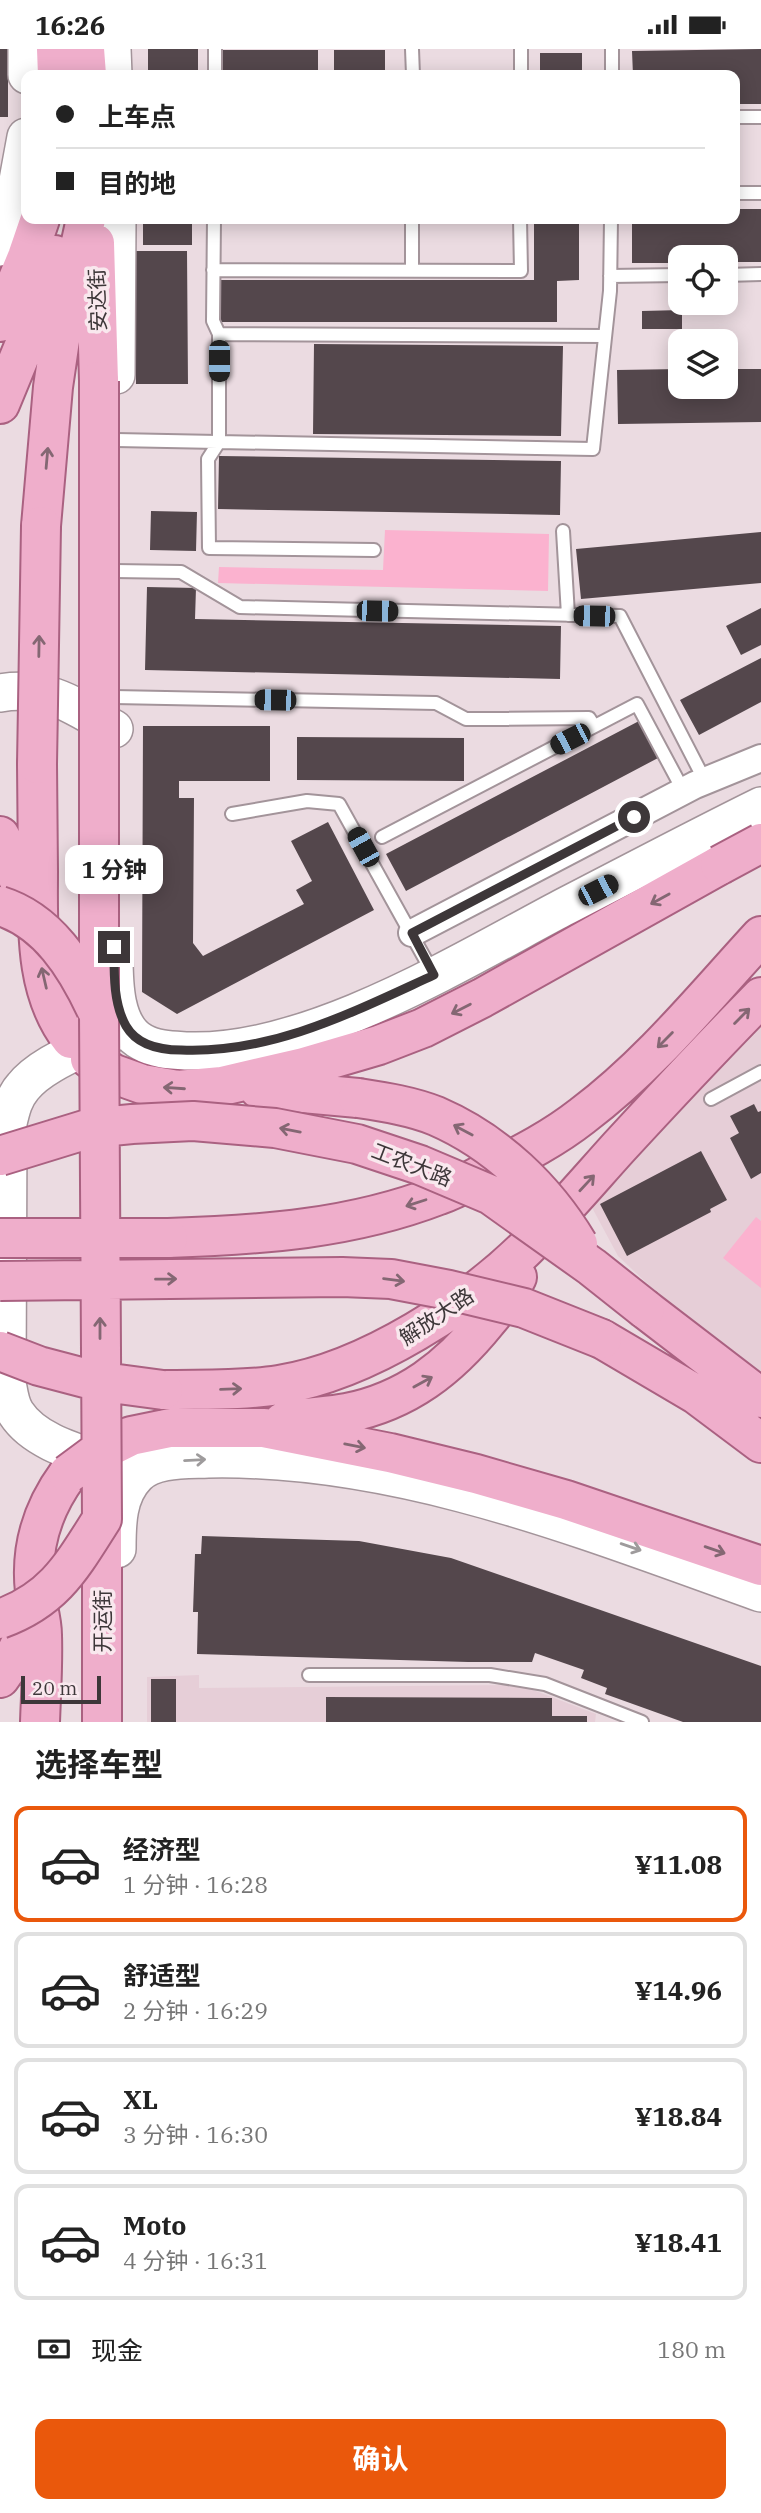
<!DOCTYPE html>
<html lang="zh">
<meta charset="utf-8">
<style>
:root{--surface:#fff;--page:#f2f2f2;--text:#222;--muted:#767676;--line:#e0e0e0;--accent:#ea580c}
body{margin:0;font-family:"IBM Plex Serif","Noto Sans SC",serif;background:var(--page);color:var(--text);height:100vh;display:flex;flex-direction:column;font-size:26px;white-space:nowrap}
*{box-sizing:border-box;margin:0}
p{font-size:23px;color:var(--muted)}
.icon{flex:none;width:38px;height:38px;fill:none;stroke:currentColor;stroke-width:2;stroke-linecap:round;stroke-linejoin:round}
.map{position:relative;height:1673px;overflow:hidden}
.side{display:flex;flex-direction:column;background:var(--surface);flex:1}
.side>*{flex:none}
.hud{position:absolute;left:21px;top:21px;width:719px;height:154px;border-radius:14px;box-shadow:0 4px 18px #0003;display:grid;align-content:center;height:154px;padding:0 35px;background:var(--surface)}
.tools{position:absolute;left:668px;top:196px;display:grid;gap:14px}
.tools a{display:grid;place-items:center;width:70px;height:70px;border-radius:14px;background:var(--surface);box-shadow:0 4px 18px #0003;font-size:35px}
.scale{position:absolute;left:21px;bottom:18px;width:80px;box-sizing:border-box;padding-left:7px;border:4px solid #3d3739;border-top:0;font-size:19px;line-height:24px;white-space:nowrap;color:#3d3739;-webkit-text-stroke:5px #f9e8ee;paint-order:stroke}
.end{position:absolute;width:32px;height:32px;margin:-16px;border:9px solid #3d3739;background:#fff;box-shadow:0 0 0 4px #fff}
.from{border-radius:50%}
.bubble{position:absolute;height:49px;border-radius:14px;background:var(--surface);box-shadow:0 4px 18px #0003;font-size:23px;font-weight:700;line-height:49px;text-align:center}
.car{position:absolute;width:21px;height:42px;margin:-21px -10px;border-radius:9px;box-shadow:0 0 5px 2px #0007;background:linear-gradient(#222 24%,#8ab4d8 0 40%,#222 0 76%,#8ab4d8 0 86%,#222 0)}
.hud b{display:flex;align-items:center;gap:24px;height:66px;font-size:26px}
.hud b+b{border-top:2px solid var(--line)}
.hud i{width:18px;height:18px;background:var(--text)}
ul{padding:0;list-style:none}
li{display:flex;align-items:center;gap:21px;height:116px;margin:0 14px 10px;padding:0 21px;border:4px solid var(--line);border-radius:14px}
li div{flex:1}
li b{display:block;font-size:26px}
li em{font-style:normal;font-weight:700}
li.selected{border-color:var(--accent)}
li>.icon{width:63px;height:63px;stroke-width:1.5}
h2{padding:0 35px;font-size:32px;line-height:84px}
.pay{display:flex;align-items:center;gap:18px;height:77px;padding:0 35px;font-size:26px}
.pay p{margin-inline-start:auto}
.primary-button{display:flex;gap:14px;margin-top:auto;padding:14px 35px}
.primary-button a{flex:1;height:80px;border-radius:14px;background:var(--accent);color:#fff;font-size:28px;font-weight:700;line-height:80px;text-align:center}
.status{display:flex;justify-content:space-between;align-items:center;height:49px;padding:0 35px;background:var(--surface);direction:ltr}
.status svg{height:19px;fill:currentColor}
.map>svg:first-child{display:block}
.built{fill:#e6ced7}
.green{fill:#fbb2cf}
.building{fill:#54474c}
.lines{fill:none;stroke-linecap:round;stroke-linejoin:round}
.lane-casing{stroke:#a3949a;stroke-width:16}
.street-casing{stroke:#a3949a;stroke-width:30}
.secondary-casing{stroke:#a3949a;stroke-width:40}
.primary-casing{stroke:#aa6181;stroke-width:42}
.lane{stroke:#fff;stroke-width:12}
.street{stroke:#fff;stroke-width:26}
.secondary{stroke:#fff;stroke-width:37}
.primary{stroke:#efaecb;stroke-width:38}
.primary-bridge-casing{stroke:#aa6181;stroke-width:42;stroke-linecap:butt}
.primary-bridge{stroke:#efaecb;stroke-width:38}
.oneway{stroke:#846773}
.oneway2{stroke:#9e9b9c}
.route{stroke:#3d3739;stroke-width:9}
.labels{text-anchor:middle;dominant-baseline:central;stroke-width:7;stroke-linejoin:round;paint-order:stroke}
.street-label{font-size:21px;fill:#3d3739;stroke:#f9e8ee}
</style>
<div class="status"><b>16:26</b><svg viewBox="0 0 49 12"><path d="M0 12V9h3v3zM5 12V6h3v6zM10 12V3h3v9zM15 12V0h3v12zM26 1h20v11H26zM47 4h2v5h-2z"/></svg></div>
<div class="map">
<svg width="761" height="1673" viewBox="0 0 761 1673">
<rect width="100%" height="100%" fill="#ebdbe1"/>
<path class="built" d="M761 975V1323L651 1238 618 1207 589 1153Z
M199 1626V1639L520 1636 596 1665 595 1673H147V1628Z"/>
<path class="green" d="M385 481 549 485 548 542 218 534 219 518 383 521Z
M756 1168 761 1172V1239L723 1209Z"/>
<path class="building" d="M0 0H8V68H0Z
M148 0H198V26H148Z
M761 0V55H735V26H633L632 2Z
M222 1H318V26H222Z
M334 1H385V26H334Z
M540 4H582V26H540Z
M735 160H761V213H726V208H681V214H632V170H735Z
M143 170H192V196H143Z
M534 170H579V231L557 232V273H221V231H534Z
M135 202H187L188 335H136Z
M682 261V280H642V262Z
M314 295 563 297 561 387 313 385Z
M681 320V338H726V320H761V373L618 375 617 321Z
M219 407 561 412 560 466 218 460Z
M151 462 197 463 196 502 150 501Z
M761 483V534L581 550 576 500Z
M147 538 196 539 195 570 561 577 560 630 145 621Z
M761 559V596L741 606 726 577Z
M761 609V653L699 686 680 651Z
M639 672 658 709 406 842 386 805Z
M143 677H270V732H179V749H194L193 894 203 907 304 855 296 841 312 832 291 792 328 773 374 861 177 965 142 943Z
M297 688 464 689V732L297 731Z
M754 1055 758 1063 761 1062V1124L751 1130 730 1089 739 1084 730 1067Z
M701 1102 727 1151 710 1160 711 1163 627 1207 600 1155Z
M202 1487 359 1492 451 1509 761 1617V1673H683L605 1645 607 1639 581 1629 584 1621 535 1604 532 1613H468L197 1605 198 1563H193L195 1505H201Z
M151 1630H176V1673H151Z
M326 1648 552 1649V1667H587V1673H326Z"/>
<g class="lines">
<g class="lane-casing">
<path id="lane" d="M412 0 413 26
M521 0V26
M215 26V0
M612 26V0
M735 68H761
M735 144H761
M214 170 213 272 219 285V393L208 410 209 499 374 501
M412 170V221
M213 221 521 222 520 170
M726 226 761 225
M610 227 681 226
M219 285 605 287
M116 391 593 400 610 242 611 170
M563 482 568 566
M115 522 181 523 240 558 620 567 705 732
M114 648 436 654 466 670 589 669 594 677
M232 765 307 752 339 755 434 926
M382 788 637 655 684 743
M711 1050 761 1023
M309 1626H490L545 1635 642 1673"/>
</g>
<g class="street-casing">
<path id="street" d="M412 884 695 736 761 709"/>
</g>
<g class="secondary-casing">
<path id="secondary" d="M112 0 113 26
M27 26V0
M0 198 11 170 26 88
M116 326 117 170
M0 644C47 636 75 657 114 680
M114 906C114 933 114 978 142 993 156 1001 173 1001 188 1002 308 1006 458 914 562 859 628 825 694 790 761 757
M109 986C83 1000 41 1015 23 1038 14 1048 11 1061 8 1074L7 1333C9 1344 10 1355 16 1364 36 1395 83 1405 116 1417
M117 1500C117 1475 117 1446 137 1426 154 1409 186 1411 208 1410 399 1406 584 1481 761 1544"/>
</g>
<g class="primary-casing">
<path id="primary" d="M56 0 57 26
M85 0 87 26
M95 194 99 332
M0 273 27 208 40 170
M0 355 31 280 55 206
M41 477 53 338 61 284 86 170
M37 715C37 751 38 787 38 823 38 881 34 942 71 990
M0 787 31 860
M90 1010 114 1025 142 1035 178 1041 222 1037 304 1018 379 996 423 979 482 949 720 816
M259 1040 358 1049
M168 1189C261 1186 351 1180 439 1146 457 1140 474 1129 491 1121 523 1105 554 1089 582 1067 650 1016 704 949 761 887
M645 1260 761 1349
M602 1290 697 1346 761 1394
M163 1341C201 1340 241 1342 279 1336 367 1322 471 1255 533 1192 563 1162 591 1129 619 1098 666 1047 713 997 761 948
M283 1373C304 1368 326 1368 347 1364 407 1352 449 1319 487 1272 499 1258 509 1245 517 1228
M95 1405 131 1387 170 1379H264L390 1404 476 1425 566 1451 761 1517
M102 1470V1673
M0 1629C18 1604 25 1588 31 1558
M40 1673C41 1644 43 1615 42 1586 42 1571 37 1557 35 1543 30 1499 43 1459 68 1425"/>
</g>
<use href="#lane" class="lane"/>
<use href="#street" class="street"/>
<use href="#secondary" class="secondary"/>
<use href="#primary" class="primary"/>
<g class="primary-bridge-casing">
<path id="primary-bridge" d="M37 715 41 477
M720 816 761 794
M0 857C48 872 76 917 96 960
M358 1049C384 1053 411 1057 436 1067 496 1093 545 1140 578 1195
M0 1107 91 1079 132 1075 193 1072 275 1079 357 1095 420 1116 491 1146 592 1218 645 1260
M0 1189H168
M0 1232 342 1228 391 1230 449 1241 524 1259 602 1290
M0 1302 39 1317 96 1332 163 1341
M68 1425 95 1405
M0 1570C55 1550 72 1517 102 1470L99 965V332"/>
</g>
<use href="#primary-bridge" class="primary-bridge"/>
</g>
<defs><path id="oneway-shaft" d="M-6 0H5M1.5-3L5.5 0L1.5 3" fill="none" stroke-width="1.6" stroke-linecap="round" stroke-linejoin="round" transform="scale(1.75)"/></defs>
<g class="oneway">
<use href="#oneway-shaft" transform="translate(47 409) rotate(-85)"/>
<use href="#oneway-shaft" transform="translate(39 597) rotate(-89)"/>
<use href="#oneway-shaft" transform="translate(660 850) rotate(151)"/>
<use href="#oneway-shaft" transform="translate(44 929) rotate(-103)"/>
<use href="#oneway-shaft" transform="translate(461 960) rotate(153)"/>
<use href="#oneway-shaft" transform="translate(742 967) rotate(-45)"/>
<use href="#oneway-shaft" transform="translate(665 991) rotate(135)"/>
<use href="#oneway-shaft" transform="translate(174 1039) rotate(-176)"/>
<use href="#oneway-shaft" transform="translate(290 1081) rotate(-169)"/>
<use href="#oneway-shaft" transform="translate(463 1081) rotate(-152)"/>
<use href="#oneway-shaft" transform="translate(587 1134) rotate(-47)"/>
<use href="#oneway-shaft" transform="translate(416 1154) rotate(162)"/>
<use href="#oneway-shaft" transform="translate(166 1230) rotate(-1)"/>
<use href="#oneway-shaft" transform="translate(394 1231) rotate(7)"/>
<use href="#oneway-shaft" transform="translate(100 1279) rotate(-90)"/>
<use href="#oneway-shaft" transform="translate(423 1333) rotate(-29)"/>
<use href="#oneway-shaft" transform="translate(231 1340) rotate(-2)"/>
<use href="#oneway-shaft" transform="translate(355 1397) rotate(11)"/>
<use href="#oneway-shaft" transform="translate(715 1501) rotate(19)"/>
</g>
<g class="oneway2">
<use href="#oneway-shaft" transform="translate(195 1411) rotate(-3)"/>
<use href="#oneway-shaft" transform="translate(631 1498) rotate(19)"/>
</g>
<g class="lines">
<path class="route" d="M114 898C114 923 113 954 126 977 137 996 160 1001 181 1001 272 1005 353 963 434 926L412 884 634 768"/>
</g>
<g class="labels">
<g class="street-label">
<text transform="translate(97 251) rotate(-92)">安达街</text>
<text transform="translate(412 1115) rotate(21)">工农大路</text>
<text transform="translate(436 1267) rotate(-34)">解放大路</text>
<text transform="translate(102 1572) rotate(-90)">开运街</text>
</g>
</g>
</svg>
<div class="tools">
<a><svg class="icon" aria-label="locate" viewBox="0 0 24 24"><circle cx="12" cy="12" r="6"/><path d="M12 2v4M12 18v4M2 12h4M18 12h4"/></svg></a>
<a><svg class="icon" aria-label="layers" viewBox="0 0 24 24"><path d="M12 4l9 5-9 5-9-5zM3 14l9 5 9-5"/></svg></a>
</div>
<div class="scale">20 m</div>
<i class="end from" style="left:634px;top:768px"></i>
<i class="end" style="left:114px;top:898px"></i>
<div class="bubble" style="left:65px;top:796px;width:98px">1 分钟</div>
<i class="car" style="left:219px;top:312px;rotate:180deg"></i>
<i class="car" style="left:377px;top:562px;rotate:91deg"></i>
<i class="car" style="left:594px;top:567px;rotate:271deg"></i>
<i class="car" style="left:275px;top:651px;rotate:271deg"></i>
<i class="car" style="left:570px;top:690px;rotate:243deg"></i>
<i class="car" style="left:363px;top:798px;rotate:331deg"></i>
<i class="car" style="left:598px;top:841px;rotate:63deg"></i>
<div class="hud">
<b><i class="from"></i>上车点</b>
<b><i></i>目的地</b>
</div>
</div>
<section class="side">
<h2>选择车型</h2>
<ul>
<li class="selected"><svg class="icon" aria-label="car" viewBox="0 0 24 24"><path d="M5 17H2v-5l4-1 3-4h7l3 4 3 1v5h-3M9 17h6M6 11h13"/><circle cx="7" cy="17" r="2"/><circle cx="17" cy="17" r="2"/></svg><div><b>经济型</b><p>1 分钟 · 16:28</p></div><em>¥11.08</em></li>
<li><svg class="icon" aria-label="car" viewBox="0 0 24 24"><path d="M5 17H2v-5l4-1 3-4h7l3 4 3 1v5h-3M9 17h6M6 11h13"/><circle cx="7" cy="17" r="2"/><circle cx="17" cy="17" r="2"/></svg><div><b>舒适型</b><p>2 分钟 · 16:29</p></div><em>¥14.96</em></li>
<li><svg class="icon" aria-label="car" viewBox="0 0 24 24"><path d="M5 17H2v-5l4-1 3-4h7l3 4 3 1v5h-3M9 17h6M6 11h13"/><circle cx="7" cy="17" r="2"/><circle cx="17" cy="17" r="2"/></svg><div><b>XL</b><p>3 分钟 · 16:30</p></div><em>¥18.84</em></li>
<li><svg class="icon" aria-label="car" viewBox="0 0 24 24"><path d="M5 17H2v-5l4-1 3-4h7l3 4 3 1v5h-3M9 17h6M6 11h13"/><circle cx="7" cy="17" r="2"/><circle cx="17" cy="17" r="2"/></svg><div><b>Moto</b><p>4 分钟 · 16:31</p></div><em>¥18.41</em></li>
</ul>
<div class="pay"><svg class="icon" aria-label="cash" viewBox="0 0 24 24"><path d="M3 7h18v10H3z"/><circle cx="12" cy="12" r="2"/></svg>现金<p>180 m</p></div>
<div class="primary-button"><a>确认</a></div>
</section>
